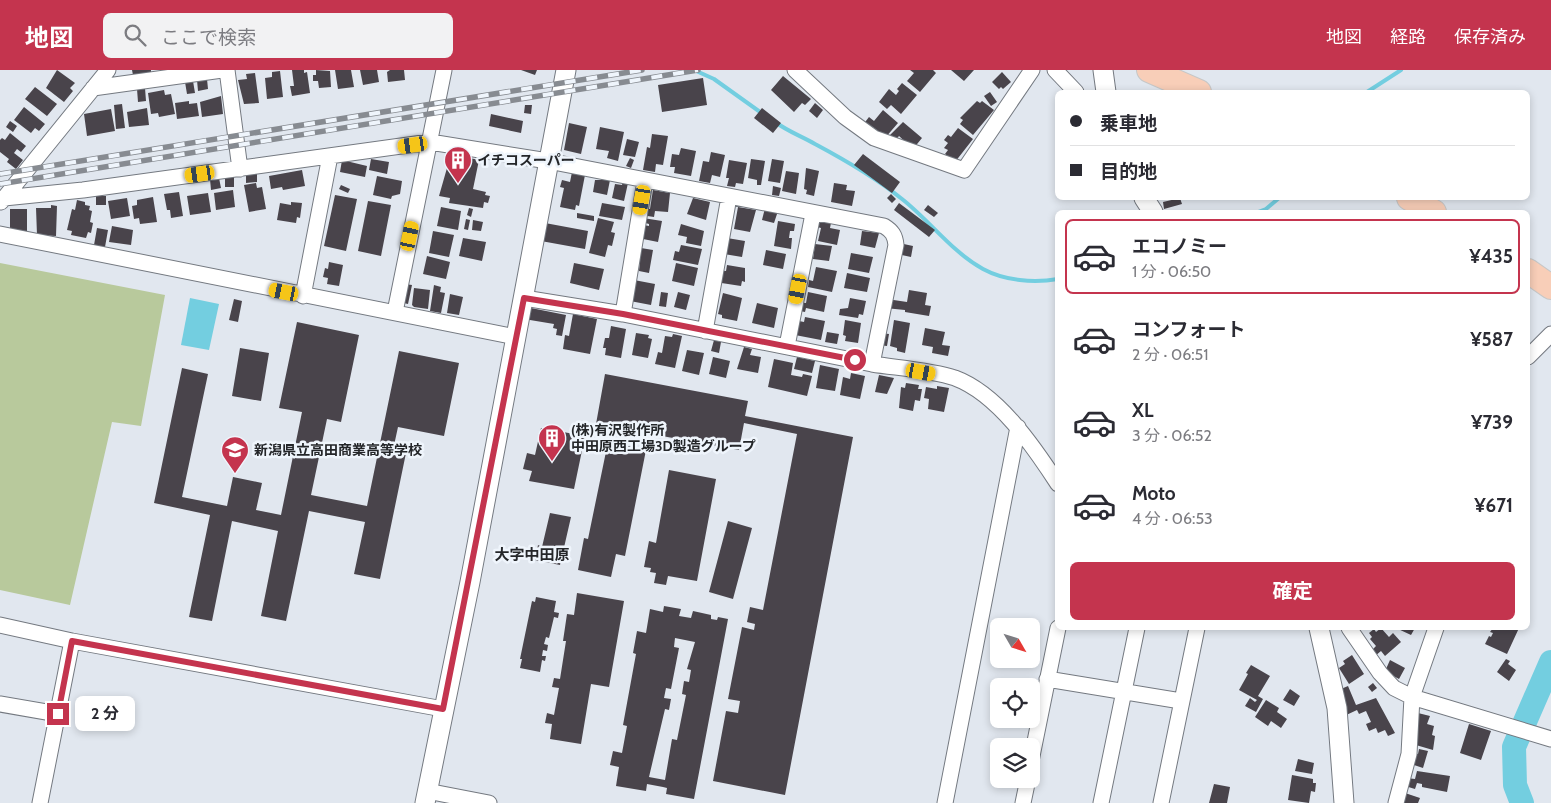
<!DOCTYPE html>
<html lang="ja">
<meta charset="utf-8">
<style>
:root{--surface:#fff;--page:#f2f2f3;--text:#2b2b33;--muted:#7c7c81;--line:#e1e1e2;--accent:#c4344e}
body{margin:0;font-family:Cabin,"Noto Sans JP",sans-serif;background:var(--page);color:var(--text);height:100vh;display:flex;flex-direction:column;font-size:19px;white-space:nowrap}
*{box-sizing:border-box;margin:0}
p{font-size:16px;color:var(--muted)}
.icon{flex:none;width:28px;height:28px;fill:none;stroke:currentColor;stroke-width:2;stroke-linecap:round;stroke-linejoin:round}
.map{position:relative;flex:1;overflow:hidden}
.sheet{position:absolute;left:1055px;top:140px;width:475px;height:420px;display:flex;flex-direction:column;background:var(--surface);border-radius:8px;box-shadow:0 2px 8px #0003}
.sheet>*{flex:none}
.guide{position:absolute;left:1055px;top:20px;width:475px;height:110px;border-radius:8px;box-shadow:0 2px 8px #0003;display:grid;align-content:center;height:110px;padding:0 15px;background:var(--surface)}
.needle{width:32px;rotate:129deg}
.tools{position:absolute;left:990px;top:548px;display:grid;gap:10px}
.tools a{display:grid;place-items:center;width:50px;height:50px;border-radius:8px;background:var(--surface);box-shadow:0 2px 8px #0003;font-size:25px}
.end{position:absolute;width:22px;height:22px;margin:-11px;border:6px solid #c4344e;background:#fff;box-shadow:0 0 0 2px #fff}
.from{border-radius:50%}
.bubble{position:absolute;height:35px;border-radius:8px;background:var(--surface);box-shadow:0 2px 8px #0003;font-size:16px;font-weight:700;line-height:35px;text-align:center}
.car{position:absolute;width:15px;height:30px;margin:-15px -8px;border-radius:6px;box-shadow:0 0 4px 1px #0007;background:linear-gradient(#f5c518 24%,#345 0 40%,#f5c518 0 76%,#345 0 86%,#f5c518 0)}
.guide b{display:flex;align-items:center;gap:18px;height:48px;font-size:19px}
.guide b+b{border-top:1px solid var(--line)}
.guide i{width:12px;height:12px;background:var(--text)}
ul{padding:9px 0 0;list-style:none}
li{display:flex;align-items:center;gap:15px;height:75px;margin:0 10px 8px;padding:0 5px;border:2px solid transparent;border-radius:8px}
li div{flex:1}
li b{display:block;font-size:19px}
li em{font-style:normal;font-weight:700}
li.selected{border-color:var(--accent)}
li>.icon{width:45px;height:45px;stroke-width:1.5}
.action{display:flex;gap:10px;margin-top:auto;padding:10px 15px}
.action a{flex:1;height:58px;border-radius:8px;background:var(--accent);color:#fff;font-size:20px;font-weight:700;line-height:58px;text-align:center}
header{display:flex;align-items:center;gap:30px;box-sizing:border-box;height:70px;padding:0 25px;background:var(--accent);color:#fff}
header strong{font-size:24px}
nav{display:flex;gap:28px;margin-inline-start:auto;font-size:18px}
.search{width:350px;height:45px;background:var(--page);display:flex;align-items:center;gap:12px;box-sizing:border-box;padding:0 18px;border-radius:8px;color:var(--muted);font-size:19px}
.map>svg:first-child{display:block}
.green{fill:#b8c99c}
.water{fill:#73cee0}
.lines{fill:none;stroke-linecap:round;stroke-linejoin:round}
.stream{stroke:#73cee0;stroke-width:4}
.river{stroke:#73cee0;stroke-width:24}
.building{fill:#49444b;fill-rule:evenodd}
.minor-casing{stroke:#747980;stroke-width:17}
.tertiary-casing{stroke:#747980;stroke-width:21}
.primary-casing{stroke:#c6c7c7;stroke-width:26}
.minor{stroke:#fff;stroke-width:15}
.tertiary{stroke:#fff;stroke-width:19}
.primary{stroke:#f8ceb8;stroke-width:24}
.rail-casing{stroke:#878b91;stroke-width:5.5}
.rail{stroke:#eff5fc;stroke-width:4;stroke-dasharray:11;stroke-linecap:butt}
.route{stroke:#c4344e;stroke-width:6}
.labels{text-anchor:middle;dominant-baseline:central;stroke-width:5;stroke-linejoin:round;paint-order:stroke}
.poi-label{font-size:14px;font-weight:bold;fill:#242629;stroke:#eff5fc;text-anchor:start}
.neighbourhood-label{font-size:15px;font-weight:bold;fill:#242629;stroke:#eff5fc}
</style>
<header>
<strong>地図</strong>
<div class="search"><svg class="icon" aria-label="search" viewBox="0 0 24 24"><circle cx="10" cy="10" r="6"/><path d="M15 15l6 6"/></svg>ここで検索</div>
<nav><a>地図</a><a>経路</a><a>保存済み</a></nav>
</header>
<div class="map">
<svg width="1551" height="733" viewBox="0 0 1551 733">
<rect width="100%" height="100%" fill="#e1e7ef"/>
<path class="green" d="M0 193 165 225 141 356 112 352 70 535 0 520Z"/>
<path class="water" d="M190 228 219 234 209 280 181 275Z"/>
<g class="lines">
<path class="stream" d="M694 0 714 9 763 44
M1367 22 1401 0
M775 52C789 62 801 66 815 74 845 90 876 108 902 129 930 151 952 182 983 199 1005 211 1034 213 1058 209
M1258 142 1266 139 1279 128"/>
<path class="river" d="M1522 733 1515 715 1514 677 1551 592"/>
</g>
<path class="building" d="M57 0 75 13 70 18 73 21 64 32 46 18Z
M132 0H151V3L133 5Z
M292 0H304V3L307 2 310 23 292 26 290 16H294Z
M316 0 330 1 331 17 319 18 318 11H313V5H316Z
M335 0H351L354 17 338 19Z
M360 0H377L379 12 363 15Z
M390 0H404L405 10 388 12 387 2Z
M521 0H537L535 5Z
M910 0H933L936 3 920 22 907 11 914 3Z
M951 0H974L964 11Z
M280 1 283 27 267 29 265 8 272 7V2Z
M1002 2 1011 12 1003 19 1001 17 999 19 992 12Z
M255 3 259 33 244 34 238 10 247 9 246 4Z
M783 6 811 29 805 35 802 33 794 42 771 20Z
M703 8 707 35 662 42 658 15Z
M207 9 208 19 198 21 197 10Z
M193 11 195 23 187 24 185 12Z
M902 13 917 25 901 44 891 35 887 39 879 32 889 19 896 25 899 21 897 19Z
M35 17 57 34 47 46 25 29Z
M145 18 146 31 138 32 137 19Z
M164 20 165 25 171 24 175 44 159 47 158 43 151 44 148 23Z
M990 22 997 32 991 36 984 26Z
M221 26 223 44 202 47 200 32Z
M189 31V34L197 33 199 46 177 49 175 33Z
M977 31 980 33 982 31 994 40 973 65 960 54 963 50 960 48Z
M815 33 823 40 817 48 809 41Z
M122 34 125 58 116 59 114 35Z
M525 35H532L531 44 524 43Z
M24 37 45 54 39 61 35 58 31 63 14 50Z
M147 38 149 55 129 57 127 42Z
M762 38 781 53 773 63 754 48Z
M111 39 115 61 87 66 84 44Z
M883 40 898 53 885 68 873 57 869 62 862 56 869 47 874 51Z
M491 44 523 51 521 63 489 56Z
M10 51 17 56 13 62 6 57Z
M903 52 922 68 913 79 899 66 894 72 888 67Z
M569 53 587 57 581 84 564 80Z
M600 57 624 62 618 91 607 88 609 81 596 79Z
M958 58 973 69 955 92 945 84 948 80 944 78 948 73 944 70 948 65 951 67Z
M10 63 26 76 21 82 17 79 14 83 23 90 16 99 7 92 9 89 0 82V70L2 68 5 70Z
M652 64 668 66 663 95 656 94 655 102 643 100 647 77 650 78Z
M627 69 639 72 635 87 623 85Z
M681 78 696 81 691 106 674 103 675 97H670L672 84 679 85Z
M711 82 725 85 720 107 712 105 710 113 699 111 703 91 709 92Z
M451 84 479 90 473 119 486 122 485 125 490 126 488 133 484 132 483 138 449 133 450 128 439 126Z
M863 84 900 112 892 123 854 95Z
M630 88 634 90 631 98 626 96Z
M371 89 389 92 387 104 369 100Z
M751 89 765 91 761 115H757V110L748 108Z
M772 89 784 91 780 113 768 111Z
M342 90 367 96 365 107 340 102Z
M729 90 747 93 743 114 736 113 735 117 727 116 729 108H726Z
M806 98 819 101 814 126 806 124 807 120 804 119Z
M302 100 305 116 283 120 282 117 271 119 269 106Z
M786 101 799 103 796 124 782 121Z
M257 102V112L246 113V103Z
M572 102 585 105 579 136 576 135 575 140 560 137 564 118 560 117 562 110 570 112Z
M225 106H234V117H225Z
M377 106 402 111 400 124 392 126 391 129 373 125Z
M219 108 221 118 211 120 210 109Z
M595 110H610L607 125 593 122Z
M623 111 628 113 624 131 612 128 615 114 622 115Z
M256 113 257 118 262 117 266 139 249 142 244 115Z
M834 113 847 115 846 120 855 121 852 136 831 132Z
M341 115 350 119 348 123 339 119Z
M773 116 781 118 779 126 772 125Z
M233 120 235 137 216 140 214 123Z
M653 120 670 123 668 142 655 141 654 147 641 145 642 138 650 139Z
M179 122 183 146 171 148 170 140H167L164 124Z
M208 123 211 142 190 145 187 126Z
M891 124 896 129 892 133 887 128Z
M335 125 357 129 346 181 324 176Z
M96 126H106V135H96Z
M153 127 157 152 140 154 139 148 134 149 132 136 137 135V130Z
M127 128 130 146 111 149 108 131Z
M693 128 710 132 706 150 687 144Z
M1180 128 1182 134 1164 139 1163 132Z
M77 130 85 132V135L90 136 89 140 92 141 90 152 93 153 91 163 88 162 86 168 71 165 72 161 67 160 72 139 75 140Z
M368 131 391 135 381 186 358 181Z
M291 132 302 133 300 148 297 147 296 153 277 150 280 133 291 135Z
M602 133 625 137 622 150 599 146Z
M899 133 935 160 929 167 894 140Z
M51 135 57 136 56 166 37 165 36 138H51Z
M928 135 938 143 934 147 924 140Z
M441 137 461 141 458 160 437 156Z
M738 137 756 140 750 162 734 159Z
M469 138 473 139 471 147 467 145Z
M765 138 778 141 774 153 762 150Z
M10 139H27V161H10Z
M577 143 594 146V151L577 148Z
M598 148 614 152 611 162 615 163 612 176 608 175 605 187 589 183Z
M643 148 662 151 658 172 638 168 644 155 649 156V154L642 152Z
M466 149 470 150 468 160 464 159Z
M473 150 483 152 481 161 472 160Z
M819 150 831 153 830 158 840 160 837 175 818 171 821 158 817 157Z
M778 151 795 154 794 161H790L789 168H792L791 179 774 176Z
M545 153 588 161 585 179 541 171Z
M681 154 704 161 701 176 686 173 687 167 678 165Z
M112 156 133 160 131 175 109 172Z
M97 158 108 160 105 177 94 175Z
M433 161 454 165 449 187 429 183Z
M862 161 879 163 875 178 860 175Z
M463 168 486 172 482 191 459 186Z
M727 168 745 171 742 187 724 184Z
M899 173 913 176 911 187 897 184Z
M815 174 832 176 829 191 813 189Z
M681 175 702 179 698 195 673 190 675 181 679 182Z
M641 178 653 180 649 203 639 201Z
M766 180 786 184 783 199 763 195Z
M851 183 873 187 869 203 848 199Z
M427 186 450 192 446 209 423 204Z
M329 192 343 195 339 216 327 214 328 208 323 207 325 198 328 199Z
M574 193 604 199 599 220 570 213Z
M676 193 698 198 694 216 672 211Z
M727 195 745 198V212L742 211 741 216 715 212 717 200 726 201Z
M816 197 837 201 832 222 808 217 809 210 813 211Z
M847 203 870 208 867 222 844 218Z
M634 210 655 214 651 235 630 231Z
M405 214 412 215 408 234 399 232Z
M434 215 441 217 440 222 445 223 441 243 430 241Z
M414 218 430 220 428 239 414 237 412 235Z
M909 220 927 223 925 235 931 236 929 246 905 242V240L885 238 887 229 907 232Z
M661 222 668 223 666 237 659 236Z
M678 222 690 225 686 240 674 237Z
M808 222 827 226 824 242 806 238 805 242 795 240 797 232 806 233Z
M723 223 742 228 737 251 722 248V245L718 244Z
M450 224 463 227 459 245 447 243Z
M850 228 866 231 863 245 859 244 858 248 839 245 840 239 848 238Z
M234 229 242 231 238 252 229 250Z
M757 233 778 238 774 258 752 253Z
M526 237 566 245 562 266 556 265 557 259 553 258 554 254 524 249Z
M573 244 597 249 590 284 563 279 565 265 569 266Z
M805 247 825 251 821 270 795 265 794 250 804 252Z
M845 250 861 253 858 273 845 271 846 266 843 265Z
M894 250 910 253 905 283 897 281V278L890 276Z
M297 252 359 265 341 352 327 349 311 425 367 436 399 281 459 293 444 366 398 357 393 380 406 383 380 509 354 504 365 452 309 441 286 551 261 546 278 461 232 451 212 551 189 547 210 445 154 433 182 298 208 304 182 427 227 436 233 407 262 413 256 440 281 445 302 342 279 338Z
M611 256 626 259 621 288 605 285 606 278H603L605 268H609Z
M925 258 945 262 942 275 950 276 948 286 932 283 933 277 922 275Z
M827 262 839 264 837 274 825 272Z
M636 263 649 265 648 268 652 269 648 288 632 285Z
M881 263 889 264 887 276 879 275Z
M673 264 682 266 675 298 655 294 658 282 662 283 665 266 672 267Z
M714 270 721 272 719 283 711 281Z
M744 277 752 279 750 285 761 287 758 303 737 299Z
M240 278 269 283 261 331 232 326Z
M687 280 704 283 699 305 682 301Z
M713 287 730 291 726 308 709 304Z
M797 287 815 291 812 303 794 299Z
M774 289 793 293 791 305 802 307 803 304 812 306 807 326 768 317Z
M820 295 839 299 835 321 816 318Z
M851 303 865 306 860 329 840 325 843 307 850 309Z
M605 304 748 331 745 346 853 367 785 725 713 711 726 641 738 643 740 631 728 629 742 557 754 560 755 554 747 552 750 537 763 540 797 364 744 353 739 380 596 354Z
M879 305 894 308 887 324 875 322Z
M906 313 919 315 918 319H922L920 331 915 330 913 341 899 338 901 317 905 318Z
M937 316 949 318 944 342 928 339 929 329 924 328 926 317 937 319Z
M541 358 585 366 574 419 529 411 532 401 523 399 527 383 535 385Z
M608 372 646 380 625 486 616 484 611 507 578 500 584 468 588 469Z
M669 400 716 409 697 511 668 506 666 515 654 513 656 503 650 502 651 498 644 497 649 471 656 473Z
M550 443 571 447 560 495 535 490 538 475 542 477Z
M728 451 752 458 733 529 709 522Z
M577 523 624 531 609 617 591 614 581 674 550 669 552 654 545 653 547 643 554 645 559 618 552 617 554 608 560 609 566 571H563L567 544 574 545Z
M536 527 556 531 554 542 559 543 558 548 554 547 549 568 546 567 544 574 548 575 547 581 543 580 542 586H546L545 591 542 590 540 602 520 598 522 589H520L532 531 535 532Z
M664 536 681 539 679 546 691 548 693 541 711 545V549L717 550 718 547 728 549 694 729 666 724 667 718 663 717 647 714 646 721 616 716 619 697 610 695 613 681 622 683 627 656 623 655 636 584 633 583 637 561 646 563 650 539 663 542ZM675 568 695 572 687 599 691 600 689 612 684 611 682 624 686 625 677 670 672 669 665 710 649 707 665 639 669 640 671 629 664 628 666 618 671 619 679 578 674 577Z
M1381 558 1389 567 1393 563 1401 572 1385 586 1381 581 1375 586 1371 581 1376 576 1370 569 1372 567 1369 563 1374 559 1376 562Z
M1396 558H1415L1411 565Z
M1493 558H1519L1507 584 1485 574 1489 566 1491 567 1493 563 1490 562Z
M1352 585 1364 604 1349 614 1339 598 1345 594 1343 591Z
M1506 589 1510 591 1508 594 1516 600 1509 611 1497 602Z
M1390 590 1405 598 1399 609 1388 603 1389 601 1386 599Z
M1251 595 1270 606 1258 626 1263 629 1256 642 1245 636 1250 628 1255 632 1257 630 1239 620 1248 604 1246 603Z
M1373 613 1377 618 1372 622 1368 617Z
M1348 616 1356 635 1376 628 1395 663 1388 666 1385 660 1378 663 1376 658 1369 661 1366 654 1371 652 1366 641 1359 644 1357 640 1342 647 1341 619Z
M1290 619 1300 626 1294 636 1283 630Z
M1266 630 1279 638 1277 642 1287 649 1281 658 1271 651 1268 656 1255 647Z
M1418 643 1430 646 1427 654 1434 656 1432 665 1435 666 1433 680 1409 673Z
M1469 654 1491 661 1481 690 1460 683Z
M1419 679 1428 681 1423 698 1408 693 1411 682 1418 684Z
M1298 689 1314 693 1312 704 1295 701Z
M1417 701 1450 706 1447 722 1422 717V714L1417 713 1415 719 1405 716 1407 708 1415 709Z
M1292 705 1313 709V713H1316L1315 722 1311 721 1309 733 1288 730Z
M1214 714 1230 717 1227 733H1209Z
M1402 722 1420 728 1418 733H1402Z"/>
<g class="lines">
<g class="minor-casing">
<path id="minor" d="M227 0 240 99
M795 0 845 47 874 68 964 100 1032 0
M1055 0 1076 22
M93 18 222 0
M4 128 83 120 430 72 548 91 884 156C892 161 895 165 896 175L872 294 623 244 524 228
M1 132 108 0
M0 164 516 267
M303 226 330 86
M395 242 444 0
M623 244 645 111
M705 261 729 127
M787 276 813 144
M1528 287 1551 264
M872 294C898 298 931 300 955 308 998 324 1034 377 1058 414
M0 555 72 571 443 639
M1349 558 1380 603 1394 618 1412 627 1551 669
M1047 609 1181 631
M0 634 58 644
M1031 691 1058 558
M427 721 489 733
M40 733 72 571
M945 733 1018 357
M1023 733 1028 709
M1101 733 1137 558
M1161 733 1197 558
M1396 733 1409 684 1412 627 1436 558"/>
</g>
<g class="tertiary-casing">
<path id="tertiary" d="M1103 0 1106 22
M1144 128 1153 142
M1319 558 1337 638 1344 733
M425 733 470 512 566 0"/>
</g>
<g class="primary-casing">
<path id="primary" d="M1149 0 1199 22
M1409 128 1434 142
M1528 201 1551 217"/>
</g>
<use href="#minor" class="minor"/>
<use href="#tertiary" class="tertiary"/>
<use href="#primary" class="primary"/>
<g class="rail-casing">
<path id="rail" d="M0 104 642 0
M0 114 698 0"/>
</g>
<use href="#rail" class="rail"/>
</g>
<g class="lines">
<path class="route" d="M58 644 72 571 443 639 524 228 623 244 855 290"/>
</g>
<defs>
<g id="building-pin" transform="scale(1.4375)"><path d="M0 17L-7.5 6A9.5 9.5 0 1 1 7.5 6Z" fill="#c4344e" stroke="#eff5fc"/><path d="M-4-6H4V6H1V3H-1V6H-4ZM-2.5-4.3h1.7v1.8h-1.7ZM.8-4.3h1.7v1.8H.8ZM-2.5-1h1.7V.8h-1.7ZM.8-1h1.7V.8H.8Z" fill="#fff"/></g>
<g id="school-pin" transform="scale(1.4375)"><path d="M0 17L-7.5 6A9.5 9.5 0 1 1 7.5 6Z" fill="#c4344e" stroke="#eff5fc"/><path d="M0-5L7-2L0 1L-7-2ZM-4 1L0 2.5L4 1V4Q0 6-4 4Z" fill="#fff"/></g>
</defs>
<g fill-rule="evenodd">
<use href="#building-pin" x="458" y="90"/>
<use href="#building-pin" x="552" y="368"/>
<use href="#school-pin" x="235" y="380"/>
</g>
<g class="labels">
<g class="poi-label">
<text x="477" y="90">イチコスーパー</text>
<text x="571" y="360">(株)有沢製作所<tspan x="571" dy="16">中田原西工場3D製造グループ</tspan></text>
<text x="254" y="380">新潟県立高田商業高等学校</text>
</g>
<g class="neighbourhood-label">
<text x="532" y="485">大字中田原</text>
</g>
</g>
</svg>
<div class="tools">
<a><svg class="needle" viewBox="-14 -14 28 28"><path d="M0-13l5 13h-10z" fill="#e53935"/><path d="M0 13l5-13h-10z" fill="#7c7c81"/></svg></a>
<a><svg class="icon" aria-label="locate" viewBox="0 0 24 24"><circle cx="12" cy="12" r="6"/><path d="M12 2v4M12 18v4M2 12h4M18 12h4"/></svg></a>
<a><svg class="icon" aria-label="layers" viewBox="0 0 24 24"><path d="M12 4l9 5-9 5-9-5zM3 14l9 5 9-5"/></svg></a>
</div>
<i class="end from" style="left:855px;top:290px"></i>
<i class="end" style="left:58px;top:644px"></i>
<div class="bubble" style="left:75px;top:626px;width:60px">2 分</div>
<i class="car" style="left:413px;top:75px;rotate:262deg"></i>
<i class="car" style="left:200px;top:104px;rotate:262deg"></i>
<i class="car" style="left:642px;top:130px;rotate:190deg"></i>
<i class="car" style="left:410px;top:166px;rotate:12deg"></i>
<i class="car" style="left:798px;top:219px;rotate:191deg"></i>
<i class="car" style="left:284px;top:222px;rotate:281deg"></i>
<i class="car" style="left:921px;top:302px;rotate:100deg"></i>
<div class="guide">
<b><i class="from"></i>乗車地</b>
<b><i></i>目的地</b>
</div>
<section class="sheet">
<ul>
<li class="selected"><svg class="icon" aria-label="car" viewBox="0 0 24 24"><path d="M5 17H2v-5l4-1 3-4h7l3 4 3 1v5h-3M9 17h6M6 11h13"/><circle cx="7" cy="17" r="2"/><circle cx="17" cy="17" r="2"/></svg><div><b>エコノミー</b><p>1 分 · 06:50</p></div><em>¥435</em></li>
<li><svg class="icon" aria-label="car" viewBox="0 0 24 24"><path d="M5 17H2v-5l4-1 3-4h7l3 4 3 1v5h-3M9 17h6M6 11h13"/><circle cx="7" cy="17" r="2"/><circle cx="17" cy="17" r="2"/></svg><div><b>コンフォート</b><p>2 分 · 06:51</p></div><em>¥587</em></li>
<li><svg class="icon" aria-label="car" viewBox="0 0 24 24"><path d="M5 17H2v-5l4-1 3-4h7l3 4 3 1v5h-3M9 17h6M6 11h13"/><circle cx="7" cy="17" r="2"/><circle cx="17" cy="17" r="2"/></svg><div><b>XL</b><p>3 分 · 06:52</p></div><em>¥739</em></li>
<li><svg class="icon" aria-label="car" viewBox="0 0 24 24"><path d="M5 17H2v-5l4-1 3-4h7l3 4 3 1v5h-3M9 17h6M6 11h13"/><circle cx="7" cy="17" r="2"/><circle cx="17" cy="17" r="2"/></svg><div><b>Moto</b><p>4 分 · 06:53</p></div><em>¥671</em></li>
</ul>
<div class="action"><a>確定</a></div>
</section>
</div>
